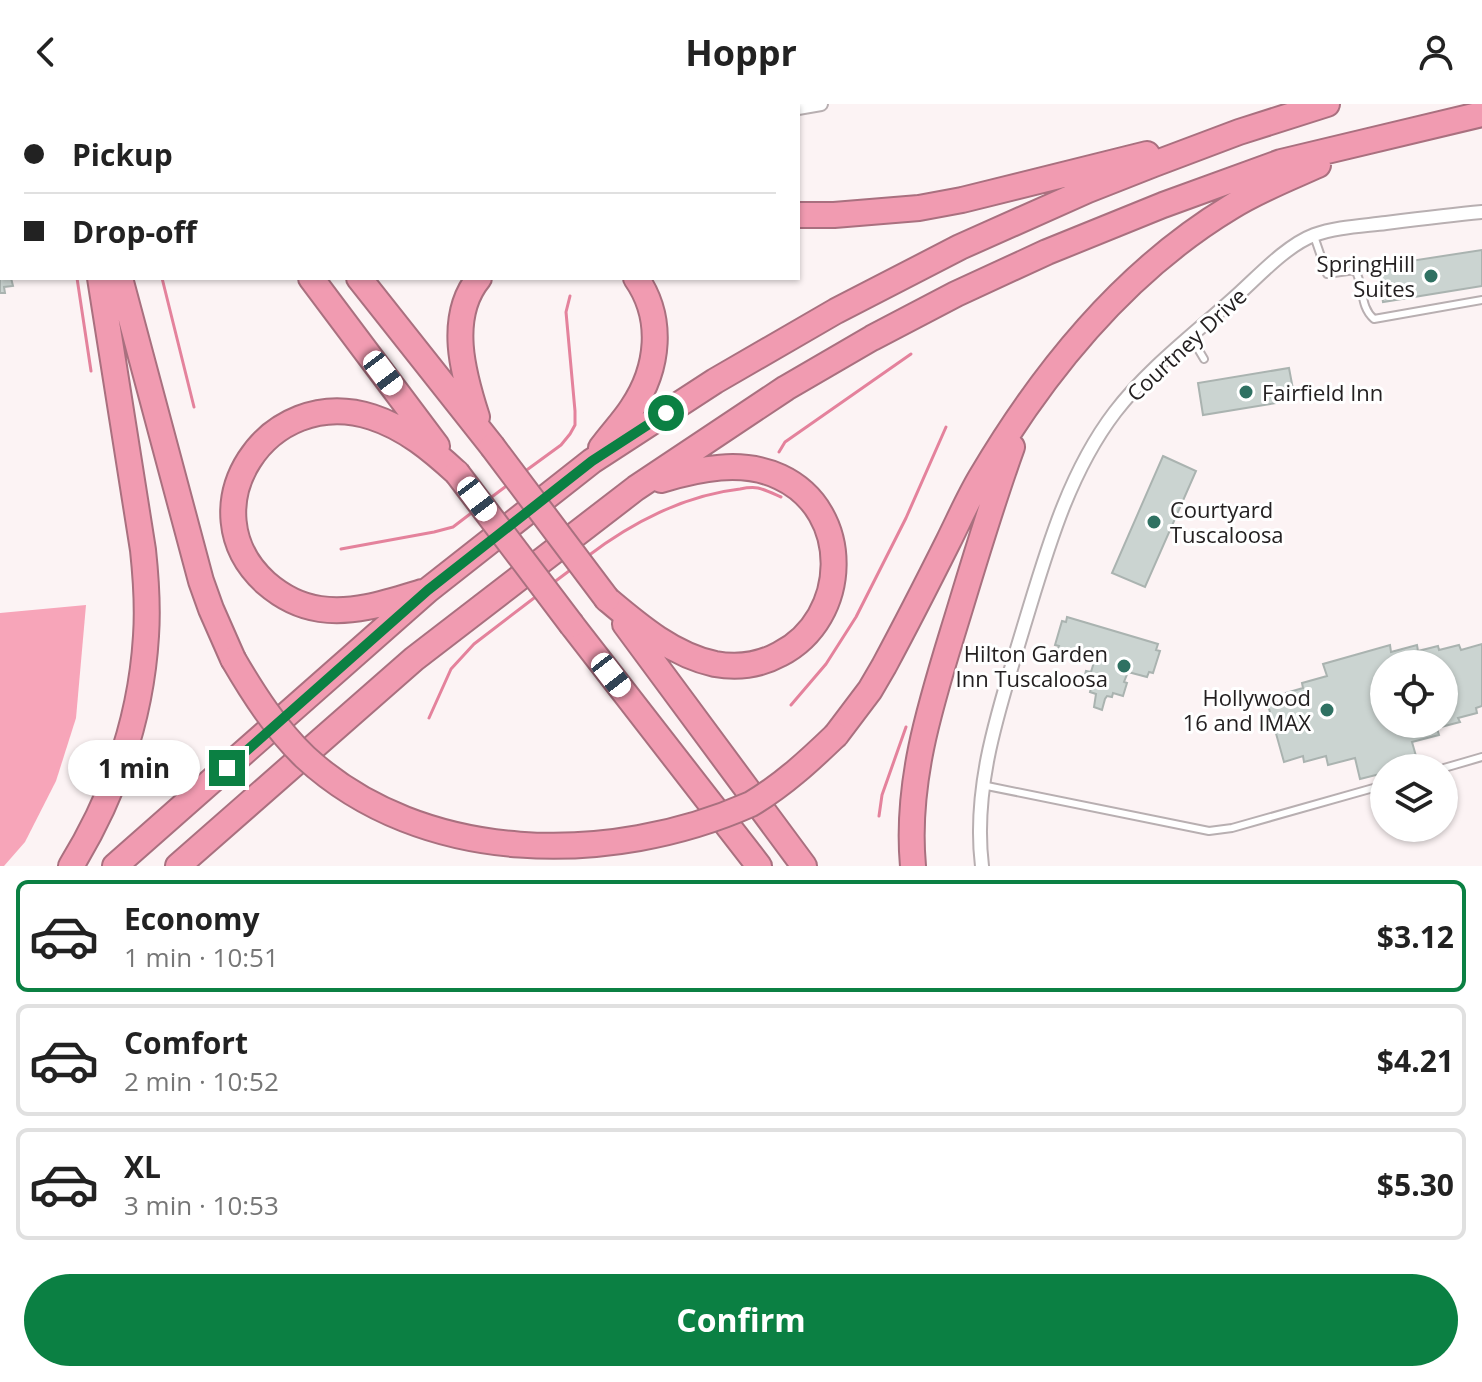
<!DOCTYPE html>
<meta charset="utf-8">
<style>
:root{--surface:#fff;--page:#f2f2f2;--text:#222;--muted:#767676;--line:#e0e0e0;--accent:#0b8043}
body{margin:0;font-family:"Open Sans",sans-serif;background:var(--page);color:var(--text);height:100vh;display:flex;flex-direction:column;font-size:30px;white-space:nowrap}
*{box-sizing:border-box;margin:0}
p{font-size:26px;color:var(--muted)}
.icon{flex:none;width:44px;height:44px;fill:none;stroke:currentColor;stroke-width:2;stroke-linecap:round;stroke-linejoin:round}
.map{position:relative;height:762px;overflow:hidden}
.sheet{display:flex;flex-direction:column;background:var(--surface);flex:1}
.sheet>*{flex:none}
.banner{position:absolute;left:0px;top:0px;width:800px;height:176px;box-shadow:0 2px 6px #0004;display:grid;align-content:center;height:176px;padding:0 24px;background:var(--surface)}
.controls{position:absolute;left:1370px;top:546px;display:grid;gap:16px}
.controls a{display:grid;place-items:center;width:88px;height:88px;border-radius:50%;background:var(--surface);box-shadow:0 2px 6px #0004;font-size:40px}
.end{position:absolute;width:36px;height:36px;margin:-18px;border:10px solid #0b8043;background:#fff;box-shadow:0 0 0 4px #fff}
.from{border-radius:50%}
.bubble{position:absolute;height:56px;border-radius:28px;background:var(--surface);box-shadow:0 2px 6px #0004;font-size:26px;font-weight:700;line-height:56px;text-align:center}
.car{position:absolute;width:24px;height:48px;margin:-24px -12px;border-radius:10px;box-shadow:0 0 6px 2px #0007;background:linear-gradient(#fff 24%,#345 0 40%,#fff 0 76%,#345 0 86%,#fff 0)}
.banner b{display:flex;align-items:center;gap:28px;height:76px;font-size:30px}
.banner b+b{border-top:2px solid var(--line)}
.banner i{width:20px;height:20px;background:var(--text)}
ul{padding:14px 0 0;list-style:none}
li{display:flex;align-items:center;gap:24px;height:112px;margin:0 16px 12px;padding:0 8px;border:4px solid var(--line);border-radius:12px}
li div{flex:1}
li b{display:block;font-size:30px}
li em{font-style:normal;font-weight:700}
li.active{border-color:var(--accent)}
li>.icon{width:72px;height:72px;stroke-width:1.5}
.primary-button{display:flex;gap:16px;margin-top:auto;padding:16px 24px}
.primary-button a{flex:1;height:92px;border-radius:48px;background:var(--accent);color:#fff;font-size:32px;font-weight:700;line-height:92px;text-align:center}
header{display:flex;justify-content:space-between;align-items:center;height:104px;padding:0 24px;background:var(--surface);font-size:36px;font-weight:700}
.map>svg:first-child{display:block}
.forest{fill:#f7a5b9}
.lines{fill:none;stroke-linecap:round;stroke-linejoin:round}
.stream{stroke:#e4829c;stroke-width:3}
.building{fill:#cbd4d1;stroke:#aab3b0;stroke-width:2;fill-rule:evenodd}
.service-casing{stroke:#b8afb1;stroke-width:10}
.minor-casing{stroke:#b8afb1;stroke-width:16}
.motorway-casing{stroke:#a9707f;stroke-width:28}
.service{stroke:#fff;stroke-width:6}
.minor{stroke:#fff;stroke-width:12}
.motorway{stroke:#f19bb1;stroke-width:24}
.motorway-bridge-casing{stroke:#a9707f;stroke-width:28;stroke-linecap:butt}
.motorway-bridge{stroke:#f19bb1;stroke-width:24}
.route{stroke:#0b8043;stroke-width:10}
.poi-dot{fill:#2f7162;stroke:#fff;stroke-width:3}
.labels{text-anchor:middle;dominant-baseline:central;stroke-width:6;stroke-linejoin:round;paint-order:stroke}
.poi-label{font-size:22px;fill:#242021;stroke:#fff;text-anchor:end}
.street-label{font-size:22px;fill:#242021;stroke:#fff}
</style>
<header><svg class="icon" aria-label="back" viewBox="0 0 24 24"><path d="M15 5l-7 7 7 7"/></svg>Hoppr<svg class="icon" aria-label="person" viewBox="0 0 24 24"><circle cx="12" cy="8" r="4"/><path d="M4 21q1-7 8-7t8 7"/></svg></header>
<div class="map">
<svg width="1482" height="762" viewBox="0 0 1482 762">
<rect width="100%" height="100%" fill="#fcf3f4"/>
<path class="forest" d="M86 501 76 614 56 677 25 738 4 762H0V509Z"/>
<g class="lines">
<path class="stream" d="M43 0V2
M107 0V2
M77 174 91 267
M162 174 194 303
M779 348 785 338 911 250
M524 368 561 341 570 330 575 321V307L566 208 570 192
M489 395 509 380
M341 445 434 428 453 423 474 407
M588 452C631 419 685 391 740 385 745 384 752 383 758 384 766 386 774 390 781 393
M553 479 573 464
M791 601 826 560 856 513 906 414 946 323
M429 614 451 565 474 540 538 491
M879 712 882 691 906 623"/>
</g>
<path class="building" d="M1482 146V182L1383 198 1378 162Z
M0 168H2V174H11L13 182 4 183 5 189H0Z
M1289 264 1295 296 1203 311 1198 279Z
M1163 352 1196 367 1145 483 1112 469Z
M1067 513 1158 540 1156 546 1160 547 1153 569 1149 568 1147 573 1128 568 1124 578 1127 579 1123 592 1113 589 1112 593 1107 592 1105 595 1102 606 1094 603 1096 590 1090 588 1091 584 1082 582 1086 567 1091 568 1094 558 1057 547 1059 542 1055 541 1062 517 1066 518Z
M1482 540V602L1476 604 1477 609 1458 614 1460 618 1437 624 1439 631 1412 638 1418 659 1401 664H1384V669L1360 675 1355 654 1328 661 1326 652 1304 658 1303 652 1284 658 1268 601 1288 595 1286 589 1303 584 1302 579 1327 572 1323 560 1390 541 1391 548 1417 541 1418 547 1438 542 1439 546 1459 541 1461 546ZM1384 560H1444V620H1384Z"/>
<g class="lines">
<g class="service-casing">
<path id="service" d="M0 65 2 92
M1314 132 1327 170 1355 166C1365 183 1359 202 1374 215L1482 196
M1191 233 1204 255
M1444 664 1482 653
M982 681 1209 727 1232 724 1384 681"/>
</g>
<g class="minor-casing">
<path id="minor" d="M368 0 372 2
M798 4 821 0
M0 136 2 135
M982 762C972 681 1000 602 1023 525 1046 450 1067 371 1115 308 1148 265 1193 231 1233 195 1256 175 1285 142 1314 131 1336 123 1362 122 1386 119 1418 115 1450 111 1482 108"/>
</g>
<g class="motorway-casing">
<path id="motorway" d="M75 0V2
M179 0 180 2
M220 0 221 2
M250 0 253 2
M798 111H834L919 104 962 96 1147 50
M120 174 201 477 211 505 233 555
M311 174 437 342
M359 174 492 342
M477 313C463 270 447 213 479 174
M601 344C611 330 623 318 632 304 659 264 664 214 636 174
M422 488C389 498 355 510 320 505 299 502 281 492 266 479 185 406 267 279 372 313 406 324 432 346 457 369
M607 495C639 522 673 551 715 560 737 564 760 561 780 550 850 514 853 407 780 373 742 355 698 365 661 376
M625 520 804 762
M572 521 759 762
M836 631 870 586 884 562C906 521 927 480 948 438 959 416 969 393 981 373 1043 268 1125 167 1231 103 1258 86 1289 74 1318 61
M71 762C114 692 141 615 146 532 148 503 146 474 143 446L100 174
M115 762 428 486 592 357 715 277 836 207 960 143 1088 86 1154 60 1239 28 1327 0
M178 762 414 555 636 384 786 284 872 234 956 190 1047 148 1163 101 1281 58 1482 10
M913 762C905 675 933 593 958 511 975 455 992 398 1012 343"/>
</g>
<use href="#service" class="service"/>
<use href="#minor" class="minor"/>
<use href="#motorway" class="motorway"/>
<g class="motorway-bridge-casing">
<path id="motorway-bridge" d="M492 342 607 495
M457 369 572 521
M233 555C254 591 276 625 305 653 423 762 611 762 751 700 783 681 809 657 836 631"/>
</g>
<use href="#motorway-bridge" class="motorway-bridge"/>
</g>
<g class="lines">
<path class="route" d="M227 664 428 486 592 357 666 309"/>
</g>
<g class="poi-dot">
<circle cx="1431" cy="172" r="8"/>
<circle cx="1246" cy="288" r="8"/>
<circle cx="1154" cy="418" r="8"/>
<circle cx="1124" cy="562" r="8"/>
<circle cx="1327" cy="606" r="8"/>
</g>
<g class="labels">
<g class="poi-label">
<text x="1415" y="159">SpringHill<tspan x="1415" dy="25">Suites</tspan></text>
<text x="1262" y="288" text-anchor="start">Fairfield Inn</text>
<text x="1170" y="405" text-anchor="start">Courtyard<tspan x="1170" dy="25">Tuscaloosa</tspan></text>
<text x="1108" y="549">Hilton Garden<tspan x="1108" dy="25">Inn Tuscaloosa</tspan></text>
<text x="1311" y="593">Hollywood<tspan x="1311" dy="25">16 and IMAX</tspan></text>
</g>
<g class="street-label">
<text transform="translate(1186 240) rotate(-43)">Courtney Drive</text>
</g>
</g>
</svg>
<div class="controls">
<a><svg class="icon" aria-label="locate" viewBox="0 0 24 24"><circle cx="12" cy="12" r="6"/><path d="M12 2v4M12 18v4M2 12h4M18 12h4"/></svg></a>
<a><svg class="icon" aria-label="layers" viewBox="0 0 24 24"><path d="M12 4l9 5-9 5-9-5zM3 14l9 5 9-5"/></svg></a>
</div>
<i class="end from" style="left:666px;top:309px"></i>
<i class="end" style="left:227px;top:664px"></i>
<div class="bubble" style="left:68px;top:636px;width:132px">1 min</div>
<i class="car" style="left:383px;top:269px;rotate:143deg"></i>
<i class="car" style="left:477px;top:395px;rotate:143deg"></i>
<i class="car" style="left:611px;top:571px;rotate:142deg"></i>
<div class="banner">
<b><i class="from"></i>Pickup</b>
<b><i></i>Drop-off</b>
</div>
</div>
<section class="sheet">
<ul>
<li class="active"><svg class="icon" aria-label="car" viewBox="0 0 24 24"><path d="M5 17H2v-5l4-1 3-4h7l3 4 3 1v5h-3M9 17h6M6 11h13"/><circle cx="7" cy="17" r="2"/><circle cx="17" cy="17" r="2"/></svg><div><b>Economy</b><p>1 min · 10:51</p></div><em>$3.12</em></li>
<li><svg class="icon" aria-label="car" viewBox="0 0 24 24"><path d="M5 17H2v-5l4-1 3-4h7l3 4 3 1v5h-3M9 17h6M6 11h13"/><circle cx="7" cy="17" r="2"/><circle cx="17" cy="17" r="2"/></svg><div><b>Comfort</b><p>2 min · 10:52</p></div><em>$4.21</em></li>
<li><svg class="icon" aria-label="car" viewBox="0 0 24 24"><path d="M5 17H2v-5l4-1 3-4h7l3 4 3 1v5h-3M9 17h6M6 11h13"/><circle cx="7" cy="17" r="2"/><circle cx="17" cy="17" r="2"/></svg><div><b>XL</b><p>3 min · 10:53</p></div><em>$5.30</em></li>
</ul>
<div class="primary-button"><a>Confirm</a></div>
</section>
